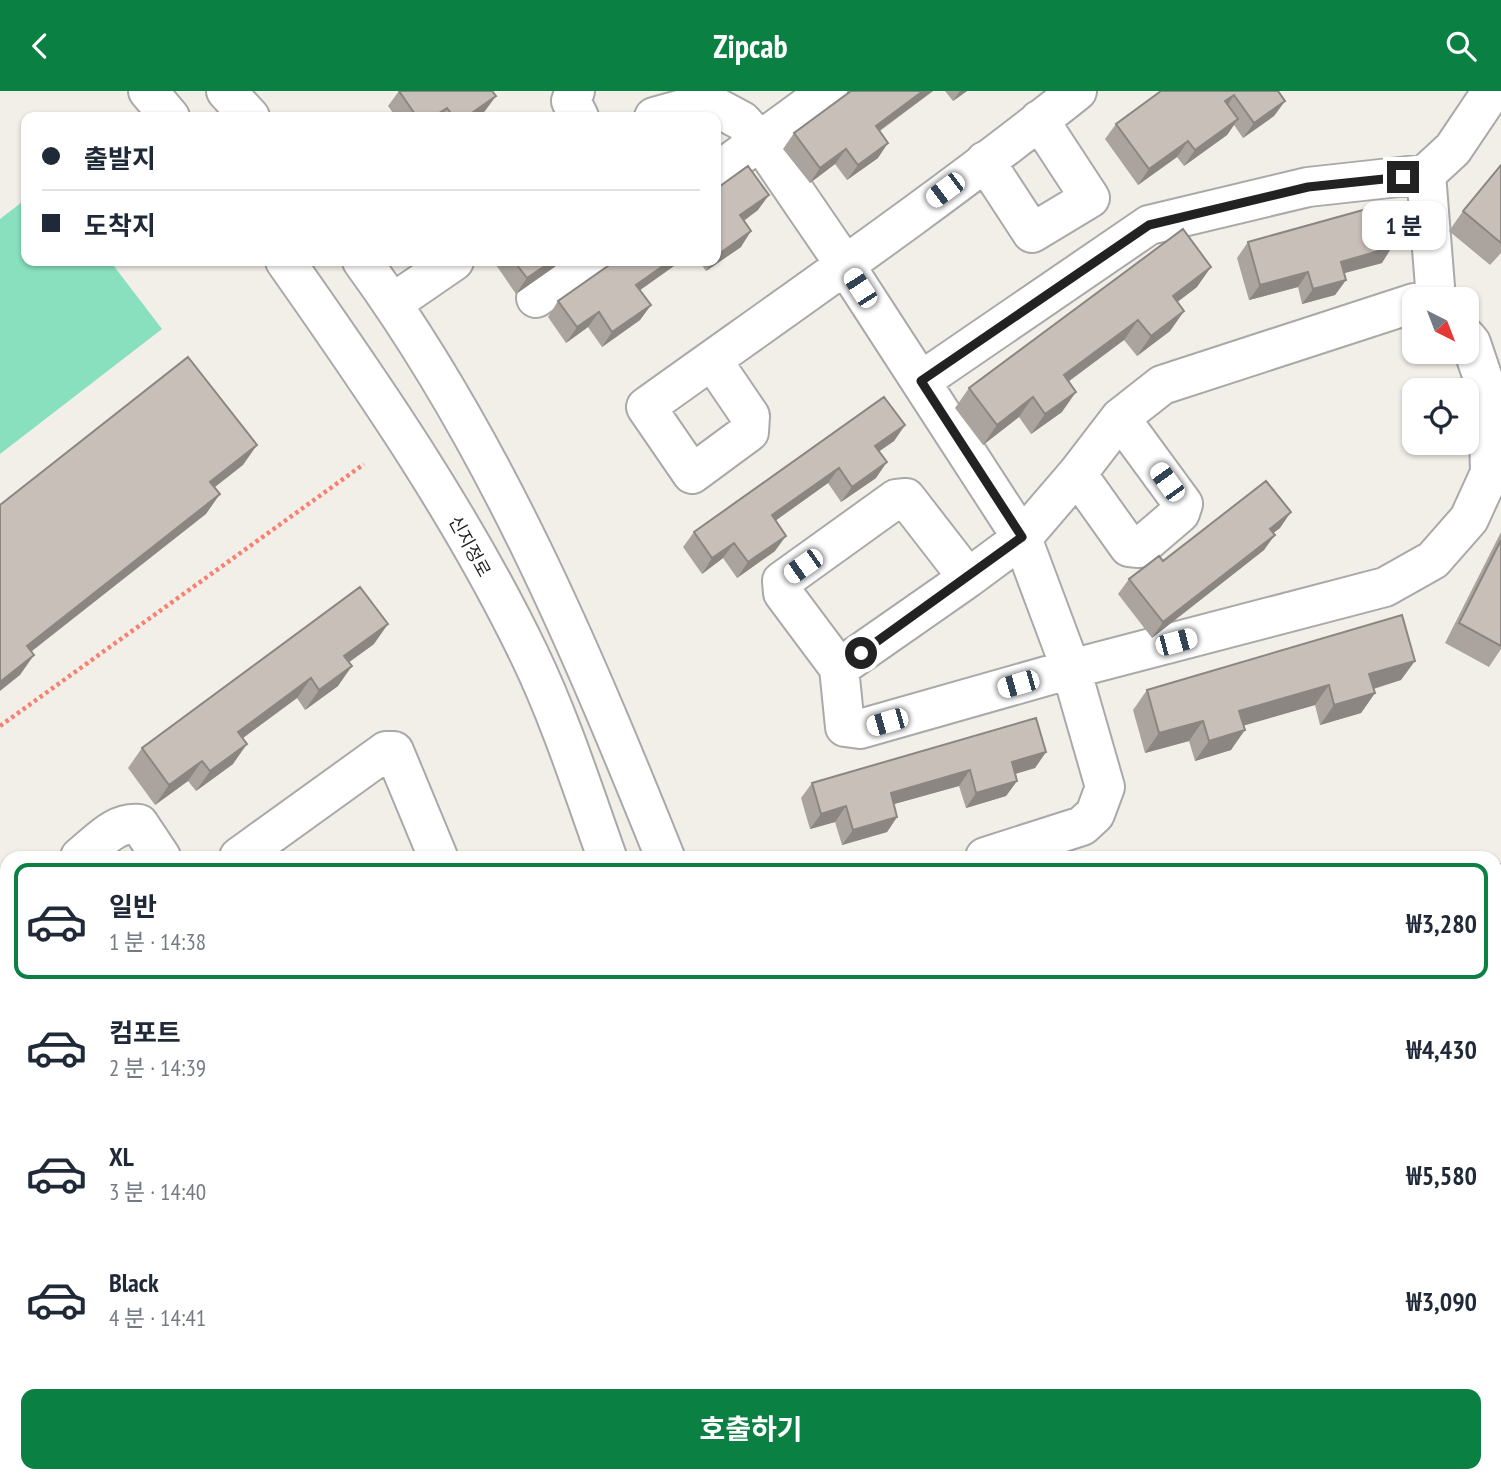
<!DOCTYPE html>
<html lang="ko">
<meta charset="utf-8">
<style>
:root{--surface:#fff;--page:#f6f6f7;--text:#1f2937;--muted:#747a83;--line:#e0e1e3;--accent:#0b8043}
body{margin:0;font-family:"PT Sans Narrow","Noto Sans KR",sans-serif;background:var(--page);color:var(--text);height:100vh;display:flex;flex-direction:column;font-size:26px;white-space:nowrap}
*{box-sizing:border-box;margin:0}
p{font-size:23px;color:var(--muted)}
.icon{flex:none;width:38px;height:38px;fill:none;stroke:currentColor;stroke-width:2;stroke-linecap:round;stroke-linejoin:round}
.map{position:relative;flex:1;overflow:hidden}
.drawer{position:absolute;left:0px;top:760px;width:1502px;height:632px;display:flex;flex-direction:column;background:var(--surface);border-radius:21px 21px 0 0;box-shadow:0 2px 5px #0004}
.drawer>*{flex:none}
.guide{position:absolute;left:21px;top:21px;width:700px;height:154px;border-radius:14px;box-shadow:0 2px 5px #0004;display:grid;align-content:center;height:154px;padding:0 21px;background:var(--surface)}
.needle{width:46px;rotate:138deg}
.controls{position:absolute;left:1402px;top:196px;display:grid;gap:14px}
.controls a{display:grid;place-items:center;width:77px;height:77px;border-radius:14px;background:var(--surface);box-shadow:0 2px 5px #0004;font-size:35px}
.end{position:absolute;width:32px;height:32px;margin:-16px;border:9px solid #222;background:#fff;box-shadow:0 0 0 4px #fff}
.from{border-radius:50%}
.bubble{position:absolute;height:49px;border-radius:14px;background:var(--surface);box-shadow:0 2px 5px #0004;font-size:23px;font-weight:700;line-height:49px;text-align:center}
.car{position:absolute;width:21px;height:42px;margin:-21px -10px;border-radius:9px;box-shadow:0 0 5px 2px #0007;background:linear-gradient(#fff 24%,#345 0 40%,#fff 0 76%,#345 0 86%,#fff 0)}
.guide b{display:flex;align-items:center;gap:24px;height:66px;font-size:26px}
.guide b+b{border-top:2px solid var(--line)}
.guide i{width:18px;height:18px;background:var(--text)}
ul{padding:12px 0 0;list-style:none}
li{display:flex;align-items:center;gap:21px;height:116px;margin:0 14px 10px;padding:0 7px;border:4px solid transparent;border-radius:14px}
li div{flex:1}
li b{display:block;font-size:26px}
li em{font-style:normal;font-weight:700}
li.selected{border-color:var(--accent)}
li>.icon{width:63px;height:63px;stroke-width:1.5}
.cta{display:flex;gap:14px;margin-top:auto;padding:14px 21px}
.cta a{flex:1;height:80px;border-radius:14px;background:var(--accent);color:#fff;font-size:28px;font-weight:700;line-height:80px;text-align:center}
header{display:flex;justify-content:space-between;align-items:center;height:91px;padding:0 21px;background:var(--accent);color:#fff;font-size:32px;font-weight:700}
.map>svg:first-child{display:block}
.park{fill:url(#park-dots)}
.pitch{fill:#88e0be}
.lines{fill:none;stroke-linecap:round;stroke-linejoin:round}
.minor-casing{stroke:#a9a9a9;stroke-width:42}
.path{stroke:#fa8072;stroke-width:4.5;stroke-dasharray:3.5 3.5;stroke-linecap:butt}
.minor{stroke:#fff;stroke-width:38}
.wall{fill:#aba49e}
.shaded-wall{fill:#8b8681}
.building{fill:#c7bfb8;stroke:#8b8681;stroke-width:2}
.route{stroke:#222;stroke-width:9}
.labels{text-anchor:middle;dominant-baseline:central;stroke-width:5;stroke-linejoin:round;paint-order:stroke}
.street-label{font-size:18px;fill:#222;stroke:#fff}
</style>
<header><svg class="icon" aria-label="back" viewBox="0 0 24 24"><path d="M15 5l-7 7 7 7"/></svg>Zipcab<svg class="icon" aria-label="search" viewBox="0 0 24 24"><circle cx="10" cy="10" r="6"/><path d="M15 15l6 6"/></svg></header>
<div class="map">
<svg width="1501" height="1391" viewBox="0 0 1501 1391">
<defs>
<pattern id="park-dots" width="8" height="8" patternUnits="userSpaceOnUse" patternTransform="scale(1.75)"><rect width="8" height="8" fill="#c8facc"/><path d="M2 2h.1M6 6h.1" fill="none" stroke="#acd6af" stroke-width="1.8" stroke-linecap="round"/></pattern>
</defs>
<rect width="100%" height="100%" fill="#f2efe9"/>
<path class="park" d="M0 1149 7 1163V1384H82L84 1391H0Z"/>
<path class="pitch" d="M26 108V170H110L162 238 0 363V128Z"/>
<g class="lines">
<g class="minor-casing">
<path id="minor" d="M148 0 170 26
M226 0 250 26
M575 0 571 10 579 26
M654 26 697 14 714 15 742 30 761 51 845 174 1022 447 1071 578 1105 696 1095 723 1082 735 985 766
M985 70 1032 142 1090 107 1039 29
M716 82 828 0
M1426 83 1436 208
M285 170C373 295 462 424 529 563 560 627 583 699 607 766
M362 170C494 351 582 560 665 766
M536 207 589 170
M393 212 454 170
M712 269 750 325 749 341 692 383 646 316C791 212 938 111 1077 0
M921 290 1149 134 1308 96 1426 83 1453 58 1492 0
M1120 327 1183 413 1180 422 1139 457 1129 456 1077 383 1120 327 1162 294 1414 212
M968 487 1022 447 1077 383
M839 577 968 487 906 407 896 408 782 490 783 502 839 577 845 636 860 638 1071 578 1385 496 1433 469 1469 428 1490 382 1488 302 1471 252 1466 246
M80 766C99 751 114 731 139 733L161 766
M239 766 386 660H394L438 766
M1494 795 1501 793
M1494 914 1501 913
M1494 1047 1501 1045
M0 1077 7 1091
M1494 1257H1501
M116 1384 118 1391
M283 1384V1391
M590 1384 591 1391
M745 1384 746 1391
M813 1384 814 1391
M884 1391 916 1384"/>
</g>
<path class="path" d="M0 635 364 373
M0 1217H7"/>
<use href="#minor" class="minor"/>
</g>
<path class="wall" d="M399 0 485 20 476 26H396L388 15Z
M933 0 880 40 878 67 847 89 835 73 810 92 783 58 794 42Z
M945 0H967L953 10Z
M1161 0H1278L1285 10 1274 25 1243 47 1234 34 1227 44 1184 75 1177 66 1138 94 1105 48 1116 33Z
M1501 74V162L1490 174 1449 140 1463 120Z
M716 98 758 119 744 130 741 156 706 180 699 170H716Z
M1248 151 1382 172 1344 182 1346 189 1335 204 1302 213 1298 196 1249 209 1237 167Z
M499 170H563L516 203 496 174Z
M615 170H681L640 199 651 214 640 229 602 256 588 236 566 252 548 226 558 210Z
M1197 196 1177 211 1184 220 1170 240 1137 265 1124 249 1068 291 1062 321 1031 343 1019 326 983 354 955 317 969 297Z
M905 334 894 350 879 360 876 387 841 411 828 392 775 430V460L737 487 723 467 702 483 683 456 694 441Z
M1280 437 1273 442 1264 459 1152 547 1118 503 1129 488 1163 470Z
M1501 441V558L1489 576 1445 552Z
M374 553 349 571 338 595 305 619 297 607 243 647 233 673 196 700 188 690 155 714 128 677 142 657Z
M1401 589 1374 598 1375 602 1361 622 1320 634 1315 614 1244 634 1231 659 1195 670 1189 650 1145 662 1133 619 1147 599Z
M1046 661 1035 677 1015 683 1017 690 1006 705 966 717 959 695 894 713 897 726 887 741 842 754 835 731 810 738 801 707 812 692Z
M1494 1269H1501V1387H1485V1384H1494Z
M172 1384H225V1386L236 1391H171Z
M947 1384H1230L1231 1391H942Z"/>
<path class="shaded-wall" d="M923 0H933L865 50 876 35Z
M960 0H967L953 10Z
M1234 4 1224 20 1225 10Z
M496 5 485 20 476 26H466Z
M1285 10 1274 25 1243 47 1254 32Z
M447 17 440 26H433Z
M1238 28 1227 44 1184 75 1195 59Z
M1188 50 1177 66 1138 94 1149 78Z
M888 52 878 67 847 89 858 74Z
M846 58 835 73 810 92 820 77Z
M769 104 758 119 729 140 740 124Z
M751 140 741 156 706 180 713 170H716V165Z
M1392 156 1382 172 1330 186 1341 171Z
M552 170H563L516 203 527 187Z
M670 170H681L626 209 636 194Z
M1211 176 1197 196 1159 225 1173 205Z
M1308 181 1298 196 1249 209 1260 194Z
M1346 189 1335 204 1302 213 1313 198Z
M651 214 640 229 602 256 612 241Z
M1184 220 1170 240 1137 265 1151 245Z
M599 221 588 236 566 252 577 236Z
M1138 229 1124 249 1050 304 1064 284Z
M1076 301 1062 321 1031 343 1045 323Z
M1033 306 1019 326 983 354 997 334Z
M905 334 894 350 864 371 875 355Z
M257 354 243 374 196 411 210 391Z
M887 371 876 387 841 411 852 396Z
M839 377 828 392 761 440 772 424Z
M220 403 206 423 13 575 27 555Z
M1291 421 1280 437 1259 453 1270 438Z
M1275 444 1264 459 1152 547 1163 531Z
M786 445 775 460 737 487 748 471Z
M734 452 723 467 702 483 712 467Z
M388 533 374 553 330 585 344 565Z
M34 564 20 584 0 600V591Z
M1415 570 1401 589 1355 603 1369 583Z
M352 575 338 595 305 619 319 599Z
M311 587 297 607 224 661 238 641Z
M1329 594 1315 614 1225 640 1239 620Z
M1375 602 1361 622 1320 634 1334 614Z
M1203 630 1189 650 1145 662 1159 642Z
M1245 639 1231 659 1195 670 1209 650Z
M247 653 233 673 196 700 210 680Z
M1046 661 1035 677 1001 687 1012 671Z
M202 670 188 690 155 714 169 694Z
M970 679 959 695 880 717 891 702Z
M1017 690 1006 705 966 717 976 702Z
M846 715 835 731 810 738 821 723Z
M897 726 887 741 842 754 853 739Z
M0 821H7V823L0 833Z
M1494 1326H1501V1351L1494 1360Z
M1501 1364V1387H1485L1487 1384H1494V1374Z
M1352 1384H1376L1373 1388 1348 1389Z"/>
<path class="building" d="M399 0H492L496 5 466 26H454L447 17 433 26H417Z
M851 0H923L876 35 888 52 858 74 846 58 820 77 794 42Z
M1161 0H1278L1285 10 1254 32 1234 4 1225 10 1238 28 1195 59 1188 50 1149 78 1116 33Z
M1501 74V152L1463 120Z
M748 75 769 104 740 124 751 140 716 165V98Z
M1381 114 1392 156 1341 171 1346 189 1313 198 1308 181 1260 194 1248 151Z
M1183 138 1211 176 1173 205 1184 220 1151 245 1138 229 1064 284 1076 301 1045 323 1033 306 997 334 969 297Z
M514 170H552L527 187Z
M615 170H670L636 194 651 214 612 241 599 221 577 236 558 210Z
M188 266 257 354 210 391 220 403 27 555 34 564 0 591V414Z
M884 306 905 334 875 355 887 371 852 396 839 377 772 424 786 445 748 471 734 452 712 467 694 441Z
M1266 390 1291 421 1270 438 1275 444 1163 531 1129 488 1159 465 1163 470Z
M1501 449V555L1459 532Z
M360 496 388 533 344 565 352 575 319 599 311 587 238 641 247 653 210 680 202 670 169 694 142 657Z
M1402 524 1415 570 1369 583 1375 602 1334 614 1329 594 1239 620 1245 639 1209 650 1203 630 1159 642 1147 599Z
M1036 627 1046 661 1012 671 1017 690 976 702 970 679 891 702 897 726 853 739 846 715 821 723 812 692Z
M0 803H7V821H0Z
M1494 1269H1501V1326H1494Z
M182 1384H225V1386H236V1391H181Z
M963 1384H1230L1231 1391H963Z"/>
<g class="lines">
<path class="route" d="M861 562 1022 446 921 290 1149 134 1308 96 1403 86"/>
</g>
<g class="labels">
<g class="street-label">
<text transform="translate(470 455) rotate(61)">신지정로</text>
</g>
</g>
</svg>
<div class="controls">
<a><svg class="needle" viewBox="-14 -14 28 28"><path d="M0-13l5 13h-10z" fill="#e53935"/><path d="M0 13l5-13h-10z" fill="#747a83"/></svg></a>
<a><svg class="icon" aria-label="locate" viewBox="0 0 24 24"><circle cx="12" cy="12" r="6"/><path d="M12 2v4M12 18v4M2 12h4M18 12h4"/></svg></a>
</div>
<i class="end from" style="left:861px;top:562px"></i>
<i class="end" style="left:1403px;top:86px"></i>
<div class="bubble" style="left:1362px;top:110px;width:84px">1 분</div>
<i class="car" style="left:945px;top:99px;rotate:233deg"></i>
<i class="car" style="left:860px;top:197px;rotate:327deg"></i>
<i class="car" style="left:1167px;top:391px;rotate:324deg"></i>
<i class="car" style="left:803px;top:475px;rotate:235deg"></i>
<i class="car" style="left:1176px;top:551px;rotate:75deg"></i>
<i class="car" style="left:1018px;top:593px;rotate:254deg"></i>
<i class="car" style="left:887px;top:631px;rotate:254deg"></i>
<div class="guide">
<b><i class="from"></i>출발지</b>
<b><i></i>도착지</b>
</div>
<section class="drawer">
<ul>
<li class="selected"><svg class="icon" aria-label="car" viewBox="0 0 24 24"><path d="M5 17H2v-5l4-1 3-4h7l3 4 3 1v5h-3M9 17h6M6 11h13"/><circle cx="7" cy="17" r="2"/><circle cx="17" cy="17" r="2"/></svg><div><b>일반</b><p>1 분 · 14:38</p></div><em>₩3,280</em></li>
<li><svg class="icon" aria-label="car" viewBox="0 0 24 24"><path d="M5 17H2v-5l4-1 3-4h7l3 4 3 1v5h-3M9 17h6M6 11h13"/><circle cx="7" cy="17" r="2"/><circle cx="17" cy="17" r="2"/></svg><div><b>컴포트</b><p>2 분 · 14:39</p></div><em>₩4,430</em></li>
<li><svg class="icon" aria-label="car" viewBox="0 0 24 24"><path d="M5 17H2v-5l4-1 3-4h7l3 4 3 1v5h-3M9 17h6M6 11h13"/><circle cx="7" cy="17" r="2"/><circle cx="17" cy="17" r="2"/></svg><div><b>XL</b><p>3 분 · 14:40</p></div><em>₩5,580</em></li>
<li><svg class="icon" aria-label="car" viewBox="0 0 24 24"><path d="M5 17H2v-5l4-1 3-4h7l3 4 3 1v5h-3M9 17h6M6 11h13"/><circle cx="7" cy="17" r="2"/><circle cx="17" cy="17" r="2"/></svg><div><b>Black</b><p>4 분 · 14:41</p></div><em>₩3,090</em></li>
</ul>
<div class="cta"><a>호출하기</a></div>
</section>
</div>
